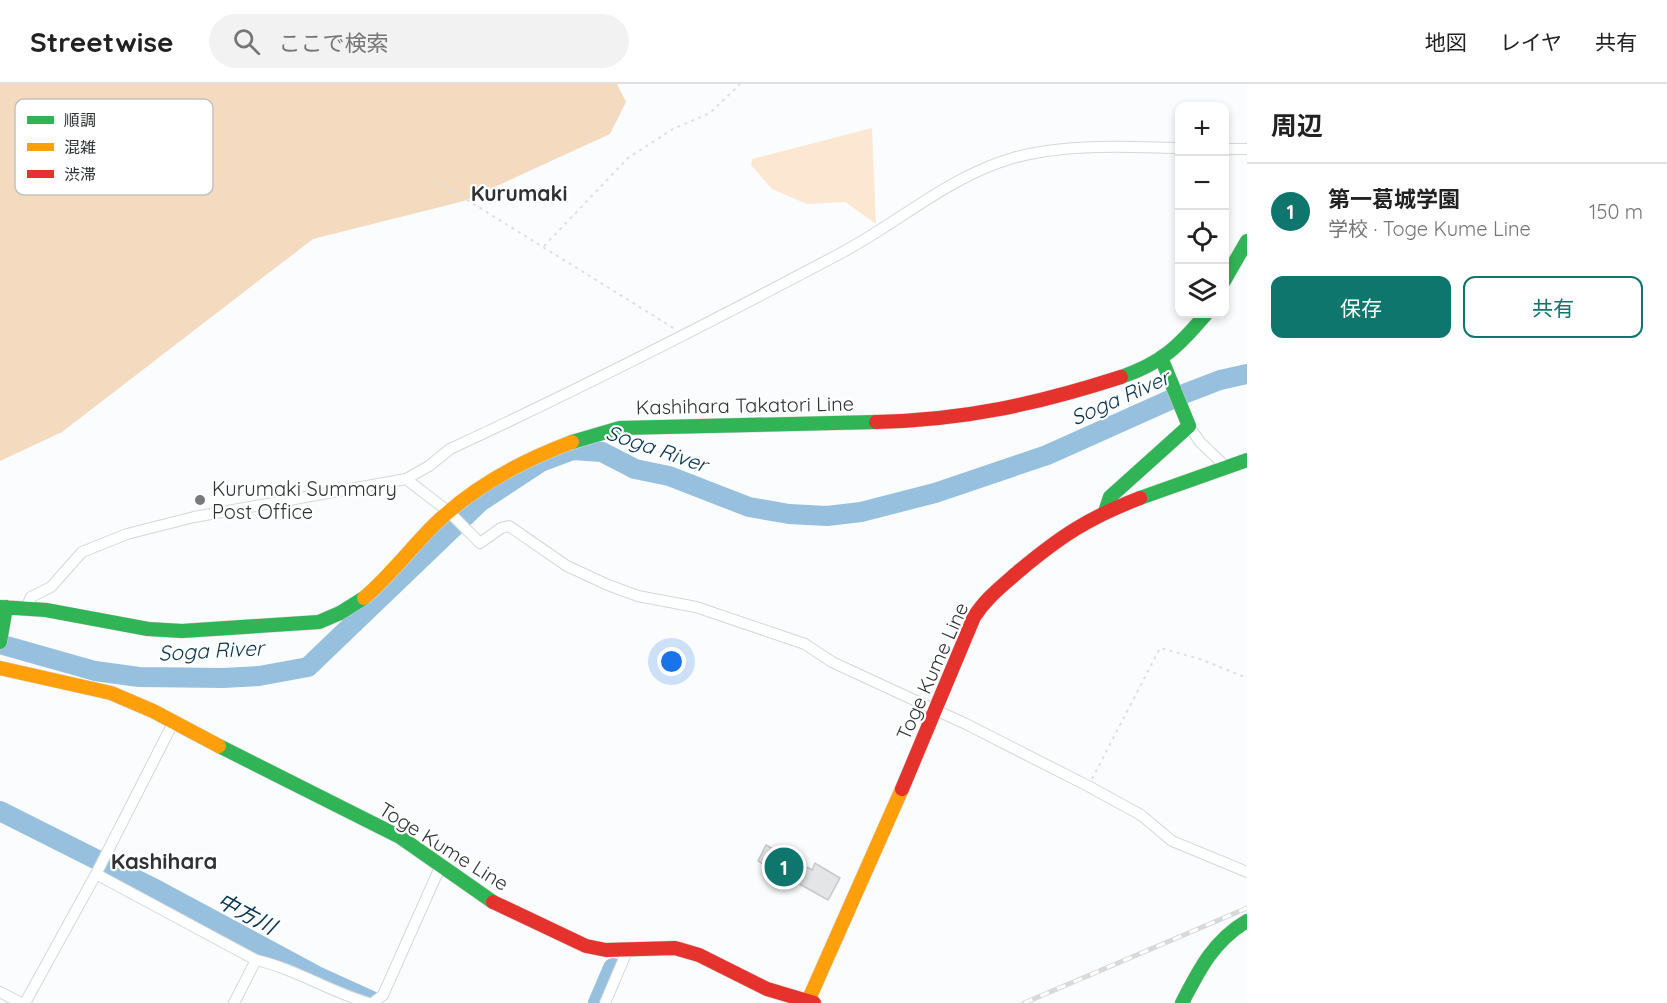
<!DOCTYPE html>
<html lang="ja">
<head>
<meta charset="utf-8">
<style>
	:root { --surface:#fff; --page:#f2f2f2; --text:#222; --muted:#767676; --line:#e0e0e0; --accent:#0f766e }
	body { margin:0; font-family:Quicksand,"Noto Sans JP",sans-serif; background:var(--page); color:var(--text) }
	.controls { position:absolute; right:18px; top:18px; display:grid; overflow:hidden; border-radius:12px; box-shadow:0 3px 9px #0003 }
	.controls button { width:54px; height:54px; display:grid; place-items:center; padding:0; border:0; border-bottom:2px solid var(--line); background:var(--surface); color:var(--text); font:30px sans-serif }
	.you { position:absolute; left:672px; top:578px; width:21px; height:21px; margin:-15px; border:4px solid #fff; border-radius:50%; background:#1a73e8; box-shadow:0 0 0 9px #1a73e833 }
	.badge { display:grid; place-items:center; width:39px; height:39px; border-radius:50%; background:var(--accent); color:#fff; font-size:20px; font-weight:700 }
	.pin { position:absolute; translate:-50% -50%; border:3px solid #fff; box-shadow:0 2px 6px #0006 }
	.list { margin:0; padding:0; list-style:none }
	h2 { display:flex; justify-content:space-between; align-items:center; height:78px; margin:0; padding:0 24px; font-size:26px }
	h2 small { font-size:20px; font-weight:400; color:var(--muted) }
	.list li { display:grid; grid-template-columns:39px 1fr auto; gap:18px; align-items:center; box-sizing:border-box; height:96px; padding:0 24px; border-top:2px solid var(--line) }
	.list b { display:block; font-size:22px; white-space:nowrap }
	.list p { margin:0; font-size:20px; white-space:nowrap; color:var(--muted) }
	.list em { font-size:20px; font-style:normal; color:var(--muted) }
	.actions { display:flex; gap:12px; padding:18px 24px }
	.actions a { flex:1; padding:14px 0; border:2px solid var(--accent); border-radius:12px; text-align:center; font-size:21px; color:var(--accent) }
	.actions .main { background:var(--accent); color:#fff }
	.icon { flex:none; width:33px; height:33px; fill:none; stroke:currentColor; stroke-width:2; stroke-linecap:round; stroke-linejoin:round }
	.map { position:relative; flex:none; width:1247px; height:919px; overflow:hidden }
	header { display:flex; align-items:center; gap:36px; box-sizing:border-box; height:84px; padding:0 30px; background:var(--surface); border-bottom:2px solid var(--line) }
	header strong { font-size:28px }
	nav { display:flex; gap:33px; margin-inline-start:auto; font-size:21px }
	.search { width:420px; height:54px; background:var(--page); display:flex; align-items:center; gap:15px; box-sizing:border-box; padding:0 21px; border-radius:33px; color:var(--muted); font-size:22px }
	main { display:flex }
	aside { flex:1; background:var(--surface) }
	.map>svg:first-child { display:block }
	.green { fill:#fce7d2 }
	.forest { fill:#f4dabf }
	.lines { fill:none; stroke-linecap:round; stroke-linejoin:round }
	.river { stroke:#97c0de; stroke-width:20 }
	.building { fill:#e3e5e6; stroke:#c6c9ca; stroke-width:1.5 }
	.street-casing { stroke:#d5d7d8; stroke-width:12 }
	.fast-casing { stroke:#d5d7d8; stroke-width:15 }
	.slow-casing { stroke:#d5d7d8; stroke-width:15 }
	.jam-casing { stroke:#d5d7d8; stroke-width:15 }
	.path { stroke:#dfdfdf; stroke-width:2; stroke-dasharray:3 4.5; stroke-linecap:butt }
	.street { stroke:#feffff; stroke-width:10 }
	.fast { stroke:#30b455; stroke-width:14 }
	.slow { stroke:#ff9f0a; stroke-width:14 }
	.jam { stroke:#e5322d; stroke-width:14 }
	.rail-casing { stroke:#d9d9d9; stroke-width:5 }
	.rail { stroke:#fff; stroke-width:3; stroke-dasharray:9; stroke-linecap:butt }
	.poi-dot { fill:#76797a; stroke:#fff; stroke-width:2 }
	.labels { text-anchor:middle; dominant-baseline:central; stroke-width:4.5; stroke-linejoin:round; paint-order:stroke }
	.street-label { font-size:20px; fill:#2f3234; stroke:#fff }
	.poi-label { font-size:20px; fill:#2f3234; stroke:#fff; text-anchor:start }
	.neighbourhood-label { font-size:21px; font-weight:bold; fill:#2f3234; stroke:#fff }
	.water-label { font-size:21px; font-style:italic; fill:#033451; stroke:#fff }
	.quarter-label { font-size:22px; font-weight:bold; fill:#2f3234; stroke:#fff }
	.key { fill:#fff; stroke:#c1c2c2; stroke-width:1.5 }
	.key-label { font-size:16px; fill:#2f3234 }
</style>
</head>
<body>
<header>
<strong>Streetwise</strong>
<div class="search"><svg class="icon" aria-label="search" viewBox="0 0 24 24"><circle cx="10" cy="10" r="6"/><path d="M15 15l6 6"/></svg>ここで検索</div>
<nav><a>地図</a><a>レイヤ</a><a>共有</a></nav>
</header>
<main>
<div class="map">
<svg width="1247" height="919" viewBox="0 0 1247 919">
	<rect width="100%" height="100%" fill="#fafcfd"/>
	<!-- green -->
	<path class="green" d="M872,44L876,140L845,118L807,120L772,105L751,81L752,75Z"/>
	<!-- forest -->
	<path class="forest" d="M0,0H617L626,18L610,50L464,117L313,155L62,348L0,377Z"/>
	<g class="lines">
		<!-- river -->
		<path class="river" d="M0,560L95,587L139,593L223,594L259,592L308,583L480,418L541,378L573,366L602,368L635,385L669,392L749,423L789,430L827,432L861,428L935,409L1047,371L1181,311L1220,296L1247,290
			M0,727L159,807L317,892L372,917
			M598,919L613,884"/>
	</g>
	<!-- building -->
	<path class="building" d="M766,761L812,786L815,779L840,794L828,816L758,777Z"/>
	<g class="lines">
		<defs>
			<path id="street" d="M1224,65H1247
				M1189,342L1200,358L1226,383
				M406,395L449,428L480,459L501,444L509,442L567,482L608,501L638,512L696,523L805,560L832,578L966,640L1088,702L1141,731L1172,757L1247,788
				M26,524L31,513L51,503L82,468L127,450L194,433L406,395L429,382L450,365C584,303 713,237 843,168C899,138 950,92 1013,74C1066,59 1125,63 1180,64
				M96,790L256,876C296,885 330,908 369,919
				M0,908L21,919
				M25,919L96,790L173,639
				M234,919L256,876
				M373,919L383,911L441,781
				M605,919L628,865"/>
			<path id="fast" d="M1224,197L1247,157
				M1121,293C1162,279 1179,262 1206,230
				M572,358L620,344L876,338
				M1140,414L1247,376
				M1105,428L1110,413L1189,342L1162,276
				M0,523L46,526L148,545L182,547L319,538L340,529L364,514
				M0,558L6,523
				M219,662L400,753L493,818
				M1182,919C1199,886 1214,856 1247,837"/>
			<path id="slow" d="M364,514C390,492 410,465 434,441C474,402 521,377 572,358
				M0,584L111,609L153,627L219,662
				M808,917L902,705"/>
			<path id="jam" d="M876,338C965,336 1037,320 1121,293
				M902,705L974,533C986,514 1002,502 1019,487C1061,452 1088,434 1140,414
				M493,818L586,862L606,866L675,864L699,871L767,905L814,919"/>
		</defs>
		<!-- street casing -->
		<use href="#street" class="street-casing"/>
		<!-- fast casing -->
		<use href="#fast" class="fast-casing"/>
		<!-- slow casing -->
		<use href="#slow" class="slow-casing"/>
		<!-- jam casing -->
		<use href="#jam" class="jam-casing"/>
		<!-- path -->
		<path class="path" d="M435,96L675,245
			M544,162L628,74L673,45L710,29L740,0
			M1092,695L1160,564L1200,575L1247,594"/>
		<!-- street -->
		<use href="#street" class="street"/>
		<!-- fast -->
		<use href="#fast" class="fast"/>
		<!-- slow -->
		<use href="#slow" class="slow"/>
		<!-- jam -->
		<use href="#jam" class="jam"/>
		<defs>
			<path id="rail" d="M1024,919L1247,824"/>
		</defs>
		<!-- rail casing -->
		<use href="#rail" class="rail-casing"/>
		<!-- rail -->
		<use href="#rail" class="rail"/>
	</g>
	<!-- markers -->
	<circle class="poi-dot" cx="200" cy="416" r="6"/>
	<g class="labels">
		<!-- street labels -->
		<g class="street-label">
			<text transform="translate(745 321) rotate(-1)">Kashihara Takatori Line</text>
			<text transform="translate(932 587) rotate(-66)">Toge Kume Line</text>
			<text transform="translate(444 762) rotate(32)">Toge Kume Line</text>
		</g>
		<!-- poi labels -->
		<g class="poi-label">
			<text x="212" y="404">Kurumaki Summary<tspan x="212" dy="23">Post Office</tspan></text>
		</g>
		<!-- neighbourhood labels -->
		<g class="neighbourhood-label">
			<text x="519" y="109">Kurumaki</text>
		</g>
		<!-- water labels -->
		<g class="water-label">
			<text transform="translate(1120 313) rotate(-24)">Soga River</text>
			<text transform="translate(657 364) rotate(19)">Soga River</text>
			<text transform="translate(211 566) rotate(-3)">Soga River</text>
			<text transform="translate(247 829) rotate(28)">中方川</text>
		</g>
		<!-- quarter labels -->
		<g class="quarter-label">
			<text x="164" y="777">Kashihara</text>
		</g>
	</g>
	<!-- legend -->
	<rect x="15" y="15" width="198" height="96" rx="9" class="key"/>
	<rect x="27" y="32" width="27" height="8" fill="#30b455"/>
	<rect x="27" y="59" width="27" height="8" fill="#ff9f0a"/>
	<rect x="27" y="86" width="27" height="8" fill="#e5322d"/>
	<g class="key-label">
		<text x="64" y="42">順調</text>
		<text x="64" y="69">混雑</text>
		<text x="64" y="96">渋滞</text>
	</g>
</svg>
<div class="controls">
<button>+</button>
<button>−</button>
<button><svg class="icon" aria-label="locate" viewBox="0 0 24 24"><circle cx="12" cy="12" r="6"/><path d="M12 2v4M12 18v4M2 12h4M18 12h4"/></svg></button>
<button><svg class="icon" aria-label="layers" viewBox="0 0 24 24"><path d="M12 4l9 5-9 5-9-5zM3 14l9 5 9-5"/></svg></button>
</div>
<div class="you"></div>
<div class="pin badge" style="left:784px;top:783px">1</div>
</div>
<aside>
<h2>周辺<small></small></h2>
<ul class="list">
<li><span class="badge">1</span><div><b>第一葛城学園</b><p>学校 · Toge Kume Line</p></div><em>150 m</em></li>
</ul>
<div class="actions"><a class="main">保存</a><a>共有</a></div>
</aside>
</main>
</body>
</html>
